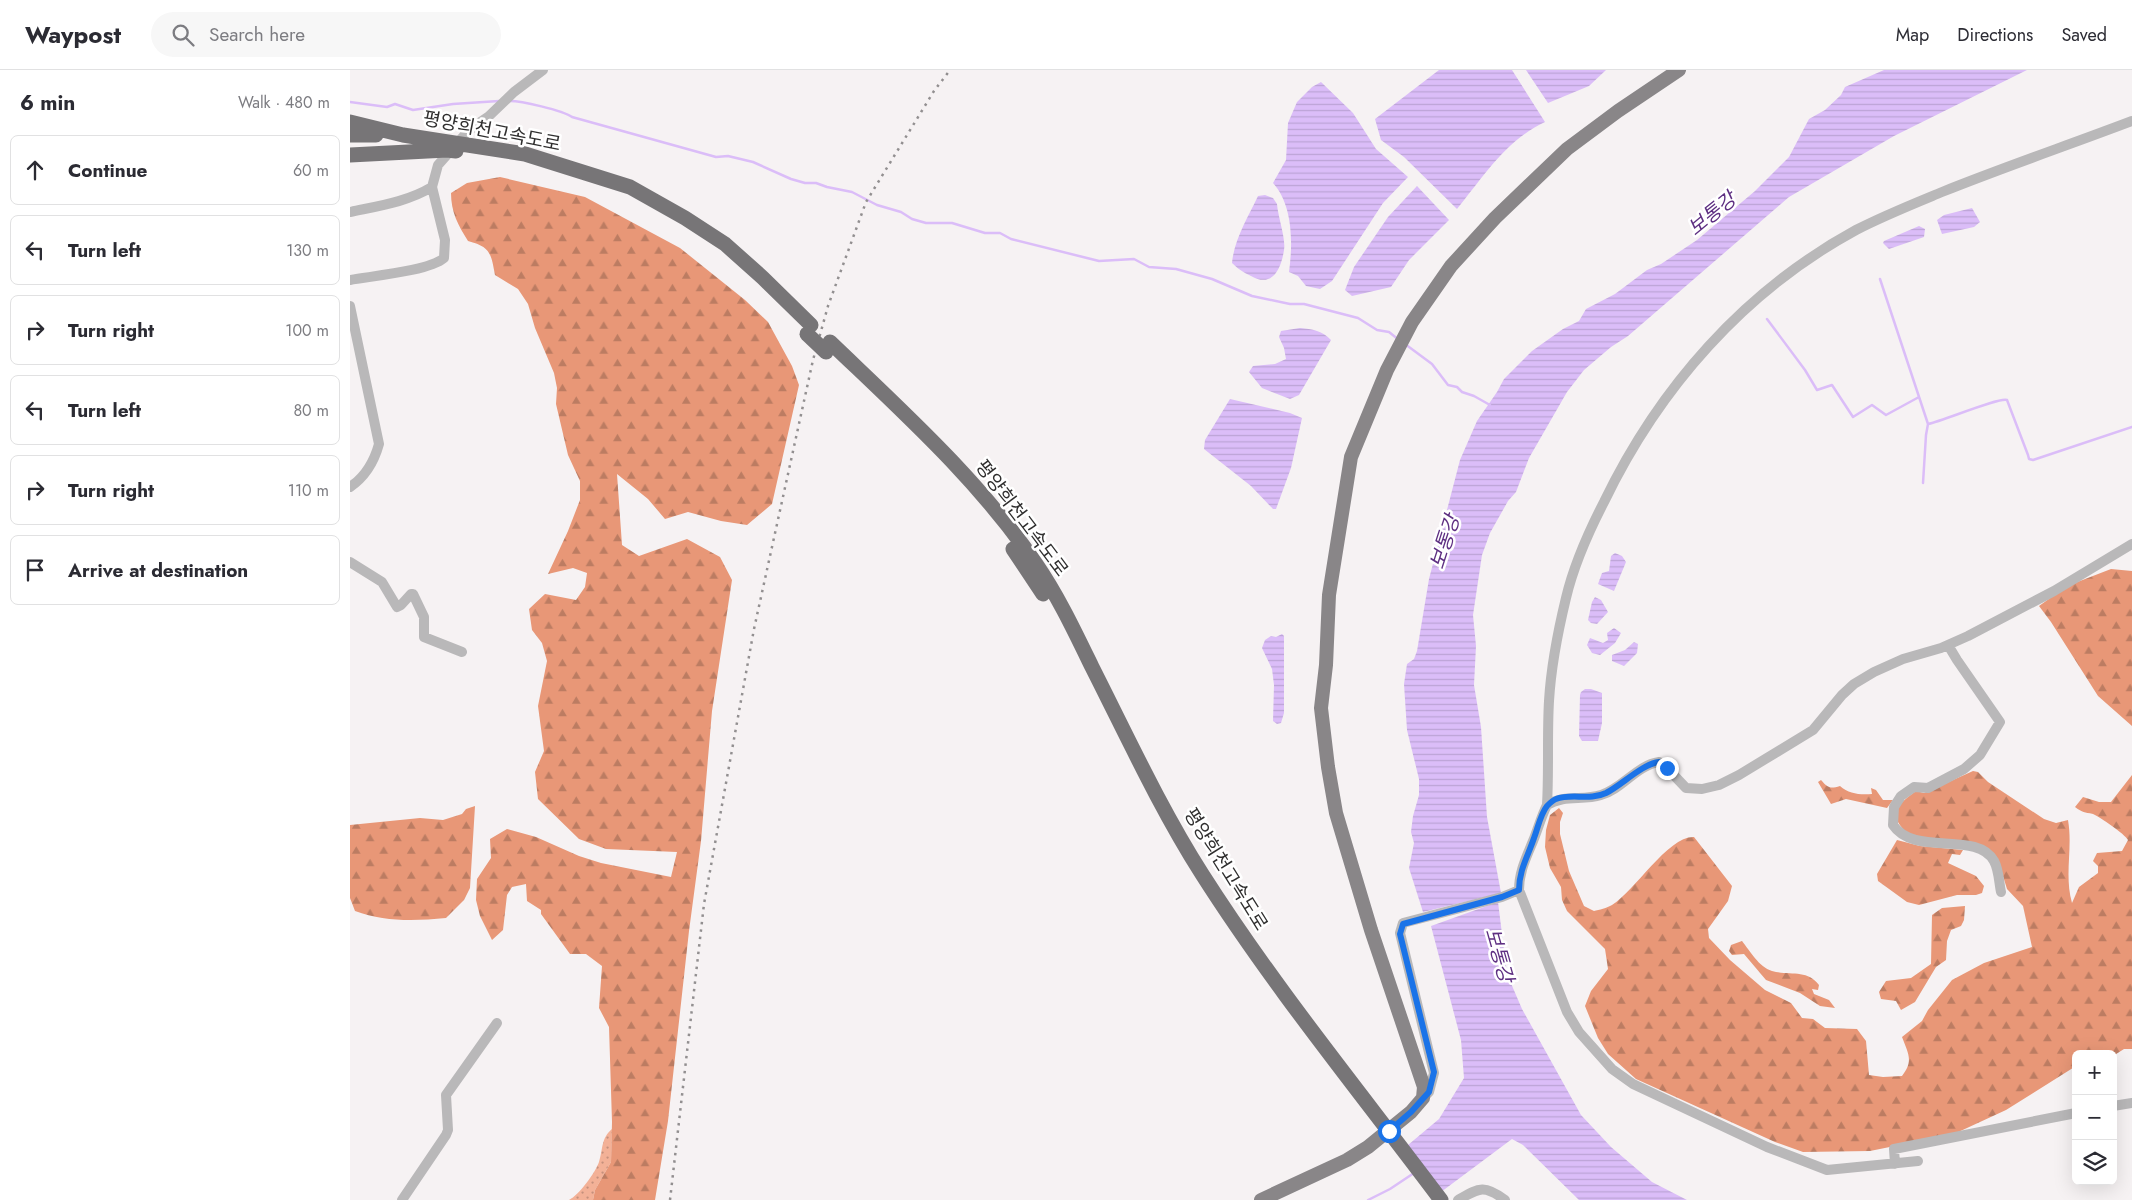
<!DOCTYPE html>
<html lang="en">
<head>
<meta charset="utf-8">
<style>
	:root { --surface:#fff; --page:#f7f7f7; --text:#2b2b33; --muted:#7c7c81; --line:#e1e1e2 }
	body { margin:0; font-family:Jost,"Noto Sans KR",sans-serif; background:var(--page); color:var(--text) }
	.controls { position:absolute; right:15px; bottom:15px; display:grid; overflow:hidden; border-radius:8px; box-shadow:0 5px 20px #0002 }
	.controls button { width:45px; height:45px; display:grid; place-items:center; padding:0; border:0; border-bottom:1px solid var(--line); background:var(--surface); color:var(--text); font:25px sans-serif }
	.stop { position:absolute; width:15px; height:15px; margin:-11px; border:4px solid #1a73e8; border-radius:50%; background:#fff }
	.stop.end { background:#1a73e8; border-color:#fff; box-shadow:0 1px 5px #0008 }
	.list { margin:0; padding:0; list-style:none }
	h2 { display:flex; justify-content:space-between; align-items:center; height:65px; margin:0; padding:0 20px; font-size:21px }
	h2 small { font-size:16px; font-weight:400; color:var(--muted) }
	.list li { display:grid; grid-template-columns:32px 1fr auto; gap:15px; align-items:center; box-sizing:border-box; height:70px; margin:0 10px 10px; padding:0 10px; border:1px solid var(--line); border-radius:8px }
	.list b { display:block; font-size:19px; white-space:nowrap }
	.list em { font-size:16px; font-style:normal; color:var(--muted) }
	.icon { flex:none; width:28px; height:28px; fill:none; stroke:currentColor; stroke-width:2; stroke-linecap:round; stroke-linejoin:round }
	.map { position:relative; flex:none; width:1782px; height:1130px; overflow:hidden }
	header { display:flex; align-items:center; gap:30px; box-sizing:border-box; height:70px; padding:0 25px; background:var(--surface); border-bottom:1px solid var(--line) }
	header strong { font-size:24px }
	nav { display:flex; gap:28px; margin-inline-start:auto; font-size:18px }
	.search { width:350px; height:45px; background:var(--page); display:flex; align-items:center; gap:12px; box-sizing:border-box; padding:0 18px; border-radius:28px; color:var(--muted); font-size:19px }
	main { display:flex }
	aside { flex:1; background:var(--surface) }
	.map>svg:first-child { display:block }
	.grass { fill:url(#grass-dots) }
	.forest { fill:url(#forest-firs) }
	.water { fill:url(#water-rules) }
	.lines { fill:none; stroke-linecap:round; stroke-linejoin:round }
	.stream { stroke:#dbbdf8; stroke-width:2.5 }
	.minor { stroke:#b9b8b9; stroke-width:10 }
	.major { stroke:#898688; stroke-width:14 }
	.highway { stroke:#777577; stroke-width:15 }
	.rail { stroke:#928f90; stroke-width:2.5; stroke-dasharray:2.5 5; stroke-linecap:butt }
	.highway-bridge { stroke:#777577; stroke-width:15 }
	.route { stroke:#1a73e8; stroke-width:6 }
	.labels { text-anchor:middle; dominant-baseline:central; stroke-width:5; stroke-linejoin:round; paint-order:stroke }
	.street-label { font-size:19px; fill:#302f2f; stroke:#fff }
	.water-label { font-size:20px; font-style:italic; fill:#5e2f82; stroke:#fff }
</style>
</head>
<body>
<header>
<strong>Waypost</strong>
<div class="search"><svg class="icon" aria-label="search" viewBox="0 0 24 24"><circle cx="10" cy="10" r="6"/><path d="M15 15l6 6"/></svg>Search here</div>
<nav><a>Map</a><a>Directions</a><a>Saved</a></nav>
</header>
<main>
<aside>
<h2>6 min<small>Walk · 480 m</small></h2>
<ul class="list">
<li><svg class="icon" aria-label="ahead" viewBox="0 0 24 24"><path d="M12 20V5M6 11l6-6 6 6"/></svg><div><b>Continue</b></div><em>60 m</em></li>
<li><svg class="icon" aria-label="left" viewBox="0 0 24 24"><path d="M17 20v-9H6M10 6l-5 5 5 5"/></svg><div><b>Turn left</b></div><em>130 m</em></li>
<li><svg class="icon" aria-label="right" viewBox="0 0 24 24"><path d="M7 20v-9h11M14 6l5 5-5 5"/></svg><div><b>Turn right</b></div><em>100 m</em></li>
<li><svg class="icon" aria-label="left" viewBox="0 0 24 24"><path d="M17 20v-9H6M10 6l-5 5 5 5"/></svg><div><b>Turn left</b></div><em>80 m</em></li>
<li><svg class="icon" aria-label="right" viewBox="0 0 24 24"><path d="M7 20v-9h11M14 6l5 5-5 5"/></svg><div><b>Turn right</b></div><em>110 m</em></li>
<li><svg class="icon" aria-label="arrive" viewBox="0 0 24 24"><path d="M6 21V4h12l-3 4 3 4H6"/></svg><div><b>Arrive at destination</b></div></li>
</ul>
</aside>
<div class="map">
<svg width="1782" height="1130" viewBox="0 0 1782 1130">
	<defs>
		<pattern id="grass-dots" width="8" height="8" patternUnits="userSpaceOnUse" patternTransform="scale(1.25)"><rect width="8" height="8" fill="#f3b197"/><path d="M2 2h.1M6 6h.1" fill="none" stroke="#c5907c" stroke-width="1.8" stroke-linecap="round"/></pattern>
		<pattern id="forest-firs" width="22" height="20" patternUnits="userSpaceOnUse" patternTransform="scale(1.25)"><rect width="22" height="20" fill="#e89777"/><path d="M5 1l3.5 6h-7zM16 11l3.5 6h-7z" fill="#bc7c62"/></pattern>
		<pattern id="water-rules" width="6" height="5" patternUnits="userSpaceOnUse" patternTransform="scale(1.25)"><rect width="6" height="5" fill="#dbbdf8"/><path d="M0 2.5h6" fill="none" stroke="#bca3d5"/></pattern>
	</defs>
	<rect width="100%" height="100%" fill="#f6f2f3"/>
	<!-- grass -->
	<path class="grass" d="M262,1059L261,1092L245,1120L243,1130H219C229,1125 245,1103 249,1092C253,1079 251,1068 262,1059Z"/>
	<!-- forest -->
	<path class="forest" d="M150,107L235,127L330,178L395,230L418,252L442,296L449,315L422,434L397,455L371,451L338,442L315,449L298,429L267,404L272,475L289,486L337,469L370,487L382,510L362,641L351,771L339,861L318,1051L305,1130H243L245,1120L261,1092L262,1052L259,957L249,938L252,896L236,884H220L191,844V840L177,831L176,814L162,817L157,825L153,860L142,870L130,846L126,830L127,809L141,788L140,769L157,759L186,767L229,786L251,793L321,807L327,782L256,779L229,769L188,729L185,702L194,681L188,636L197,591L192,573L182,560L179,539L195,524L226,530L235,517L237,503L223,498L198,504L218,461L230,430V411L218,385L206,334L207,318L204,303L185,258L178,234L168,219L145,205C141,184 141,177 118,171C108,155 101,142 101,123L117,113Z
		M1761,499L1782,501V656L1748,626L1701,552L1689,536L1717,516Z
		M1623,701L1628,702L1638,712L1694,749L1706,753L1718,750C1723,778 1714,805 1722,833L1729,817L1748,803V796L1743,791L1747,783L1772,781L1778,770C1775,764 1750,747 1743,744C1734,742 1733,743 1725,737L1733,727L1749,732H1761L1782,705V979H1774L1763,986V984H1726V996L1656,1040L1604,1064L1520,1081L1453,1082L1425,1072L1286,1009L1258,984L1248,968L1235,936L1241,921L1258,899L1255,879L1217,841L1212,830L1211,817L1200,798L1195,777L1196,760L1200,745L1209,738L1213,743L1210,752V764L1219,801L1234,836L1244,841C1249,840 1257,838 1262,835C1285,821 1318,766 1344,767L1382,816L1378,831L1358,859L1359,868L1380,890L1415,920L1441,933L1452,948L1463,949L1475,958L1507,959L1516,971L1519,1005L1533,1007L1552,1006C1564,991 1558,983 1552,967L1572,951L1578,940L1602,910L1634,893L1682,877L1673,836L1657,819L1648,790L1645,785L1559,765C1537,745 1545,736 1566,721L1574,723Z
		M1471,710C1478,718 1480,719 1490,716C1499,724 1510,725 1522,724L1521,718L1526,720L1533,730H1543L1537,738L1496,729L1481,734L1468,712Z
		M125,736L120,818L114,830L96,848C65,851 34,852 5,841L0,828V755L70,748L93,750L112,744L116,739Z
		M1547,770L1570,776L1613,780L1610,785L1602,784L1598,793L1626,806L1634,816L1632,823L1626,825H1607L1569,835L1557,832L1528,811L1527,804Z
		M1615,836L1614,850L1611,856L1601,860L1597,871L1596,890L1586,897L1565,932L1551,940L1546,931L1531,929L1529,922L1536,911L1561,908L1581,894L1582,845L1592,838Z
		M1392,871C1400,881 1409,897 1422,901C1440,906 1457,899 1469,915L1468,920L1462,919L1464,924L1479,930L1485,938L1470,936L1450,923L1416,910L1394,884L1382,885L1379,881L1381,875Z"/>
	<!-- water -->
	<path class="water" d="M1089,0H1162L1195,52C1156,70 1133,107 1107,139L1054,87L1031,70L1025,49Z
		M1176,0H1256L1239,16L1198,33Z
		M1534,0H1677L1544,66L1439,127L1278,266L1261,277L1234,300L1217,322L1179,388L1166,422L1158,431L1140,463L1132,485L1123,545L1126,576L1124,615L1131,657L1137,747L1151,823L1073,842L1059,798L1064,773L1061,762L1063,746L1069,725V709L1057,660L1054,614L1057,594L1064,589L1067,581L1079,509L1110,390L1127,351L1147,322L1154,309L1182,281L1213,259L1229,251L1236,239L1265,224L1297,200L1311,194L1347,170L1405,121L1439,87L1459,49L1475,40L1491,25L1495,17Z
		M971,12L1003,43L1026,79L1058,107L1033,133L982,211L970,219L956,216L948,206L939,202C943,173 943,135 923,113L936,90L938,53L947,32L962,17Z
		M1067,116L1099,150L1059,190L1041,217L1002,226L995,220L1004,197L1038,147Z
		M915,125L923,128L927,134C928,147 936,169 934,180C931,200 922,218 901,206C893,202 888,199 882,193C884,170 898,147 908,126Z
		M1622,138L1630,152L1624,157L1592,164L1587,150L1594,145Z
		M1569,156L1575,159L1574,167L1539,179L1533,173L1534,171Z
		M950,258C962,259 973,261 981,270L949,325L940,329L912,318L899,302L903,296L925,294L936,289L934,278L929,267L931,261Z
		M880,329L940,343L952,348L941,398L926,439H923L901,416L854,379L855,370Z
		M1265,483L1272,486L1276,492L1264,521L1248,514L1252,503L1259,501L1261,486Z
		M1245,527L1251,530L1258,542L1247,554L1241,553L1238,550L1242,532Z
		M1264,558L1271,563L1265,573L1250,585L1242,583L1237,575L1240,568L1253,573L1258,570L1257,563Z
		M932,564L934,566V643L931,653L927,654L923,651L924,615L922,599L912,578L915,570L921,566L926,567Z
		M1284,572L1288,574L1287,583L1274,596L1262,591V585L1275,580Z
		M1235,619H1241L1252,623V653L1248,671H1232L1229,666L1230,625L1231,622Z
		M1148,832L1157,904L1172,939L1231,1045L1261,1077L1302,1112L1337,1130H1229L1173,1075L1162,1069L1091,1122L1058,1075L1089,1049L1114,1008L1111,970L1081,856Z"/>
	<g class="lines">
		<!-- stream -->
		<path class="stream" d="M160,31C171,31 212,40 222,47L366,87L378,86L403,92L441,109L455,113H466L477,117L502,122L527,135L551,142L562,149L576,153H602L635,163H650L661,169L749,191L784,189L799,197L826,199L862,209L902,226L940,234H954L1008,248L1027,260L1039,262L1049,270
			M0,32L37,37L45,34L63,40L103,34L149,31
			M1530,209L1578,354C1593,351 1649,327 1657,330L1678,385L1679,389L1683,390L1782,357
			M1417,249L1455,300L1467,320L1482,315L1503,347L1522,335L1536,345L1569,327
			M1055,274L1082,294L1098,315L1107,317L1112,322L1124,326L1140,335
			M1573,413L1576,365L1578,354
			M1018,1130L1040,1119L1064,1103"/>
		<!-- minor -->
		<path class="minor" d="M0,142C28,136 57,132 82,117L88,95L119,60L138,47L164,22L193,0
			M0,210C22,206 79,201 94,188L95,170L82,117
			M0,236L29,374C24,392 15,407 0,417
			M0,492L32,512L47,537L51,535L61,524H63L74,547V567L112,582
			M1598,575L1607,590L1650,652L1630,685L1614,699L1578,718L1564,717L1551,726L1544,737L1543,755C1564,787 1627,760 1644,791C1649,800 1649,813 1651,822
			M1197,735C1215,724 1232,731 1251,725C1272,719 1287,695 1309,692L1317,698L1336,718L1352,719L1369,715L1389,705L1463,660L1492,625L1504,614L1524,602L1553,589L1591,578L1618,566L1704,521L1782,474
			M1169,820C1169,802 1176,788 1183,771C1188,759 1191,747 1197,735C1199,700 1197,665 1199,631C1201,597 1208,561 1216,528C1224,494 1238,463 1254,432C1309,318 1394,221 1506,160C1533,146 1563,134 1592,122C1654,97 1719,75 1782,51
			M1075,1026L1079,1022L1084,1003L1050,863L1053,853L1152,827L1169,820L1217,942L1229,962L1262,999L1283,1014L1417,1077L1477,1100L1568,1091
			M1763,1036L1782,1033
			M1545,1094L1544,1079L1726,1043
			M52,1130L96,1065L98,1060L96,1025L147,953
			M1108,1130C1129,1118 1134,1114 1155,1130"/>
		<!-- major -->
		<path class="major" d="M911,1130L997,1090L1018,1077L1061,1042L1073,1028L1074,1017L1021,860L986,743L978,697L971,638L976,595L979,525L1001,387L1037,300L1062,252L1101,196L1145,148L1217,79L1268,41L1329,0"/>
		<!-- highway -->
		<path class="highway" d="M0,52L53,65L175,84L280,117L335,148L375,174L413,208L461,255
			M0,65H26
			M0,85L97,80L106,81
			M480,272C553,342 629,410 686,494C708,526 725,562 742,597C777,666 810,738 852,804C924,917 1010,1022 1091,1130
			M663,479L693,524"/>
		<!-- rail -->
		<path class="rail" d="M320,1130L354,834L404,559L463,290L478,236L516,132L584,21L600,0"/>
		<!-- highway-bridge -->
		<path class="highway-bridge" d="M457,264L476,282"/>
	</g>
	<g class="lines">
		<!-- route -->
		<path class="route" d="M1039,1061L1061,1042L1079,1022L1084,1002L1050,864L1053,854L1152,827L1169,820C1169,800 1178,786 1184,768C1188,758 1190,745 1197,736C1199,734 1203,730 1206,729C1222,723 1239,731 1256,723C1272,715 1292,694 1309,692L1317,698"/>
	</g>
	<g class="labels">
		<!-- street labels -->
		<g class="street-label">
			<text transform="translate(142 61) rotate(11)">평양희천고속도로</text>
			<text transform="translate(672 448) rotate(53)">평양희천고속도로</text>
			<text transform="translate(876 799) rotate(58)">평양희천고속도로</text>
		</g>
		<!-- water labels -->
		<g class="water-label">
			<text transform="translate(1362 144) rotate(-39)">보통강</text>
			<text transform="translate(1095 472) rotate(-72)">보통강</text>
			<text transform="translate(1149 885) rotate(74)">보통강</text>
		</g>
	</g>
</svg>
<div class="controls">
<button>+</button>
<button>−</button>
<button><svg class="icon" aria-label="layers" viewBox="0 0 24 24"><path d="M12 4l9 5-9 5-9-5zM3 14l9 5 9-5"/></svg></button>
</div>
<div class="stop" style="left:1039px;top:1061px"></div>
<div class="stop end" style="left:1317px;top:698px"></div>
</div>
</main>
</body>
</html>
